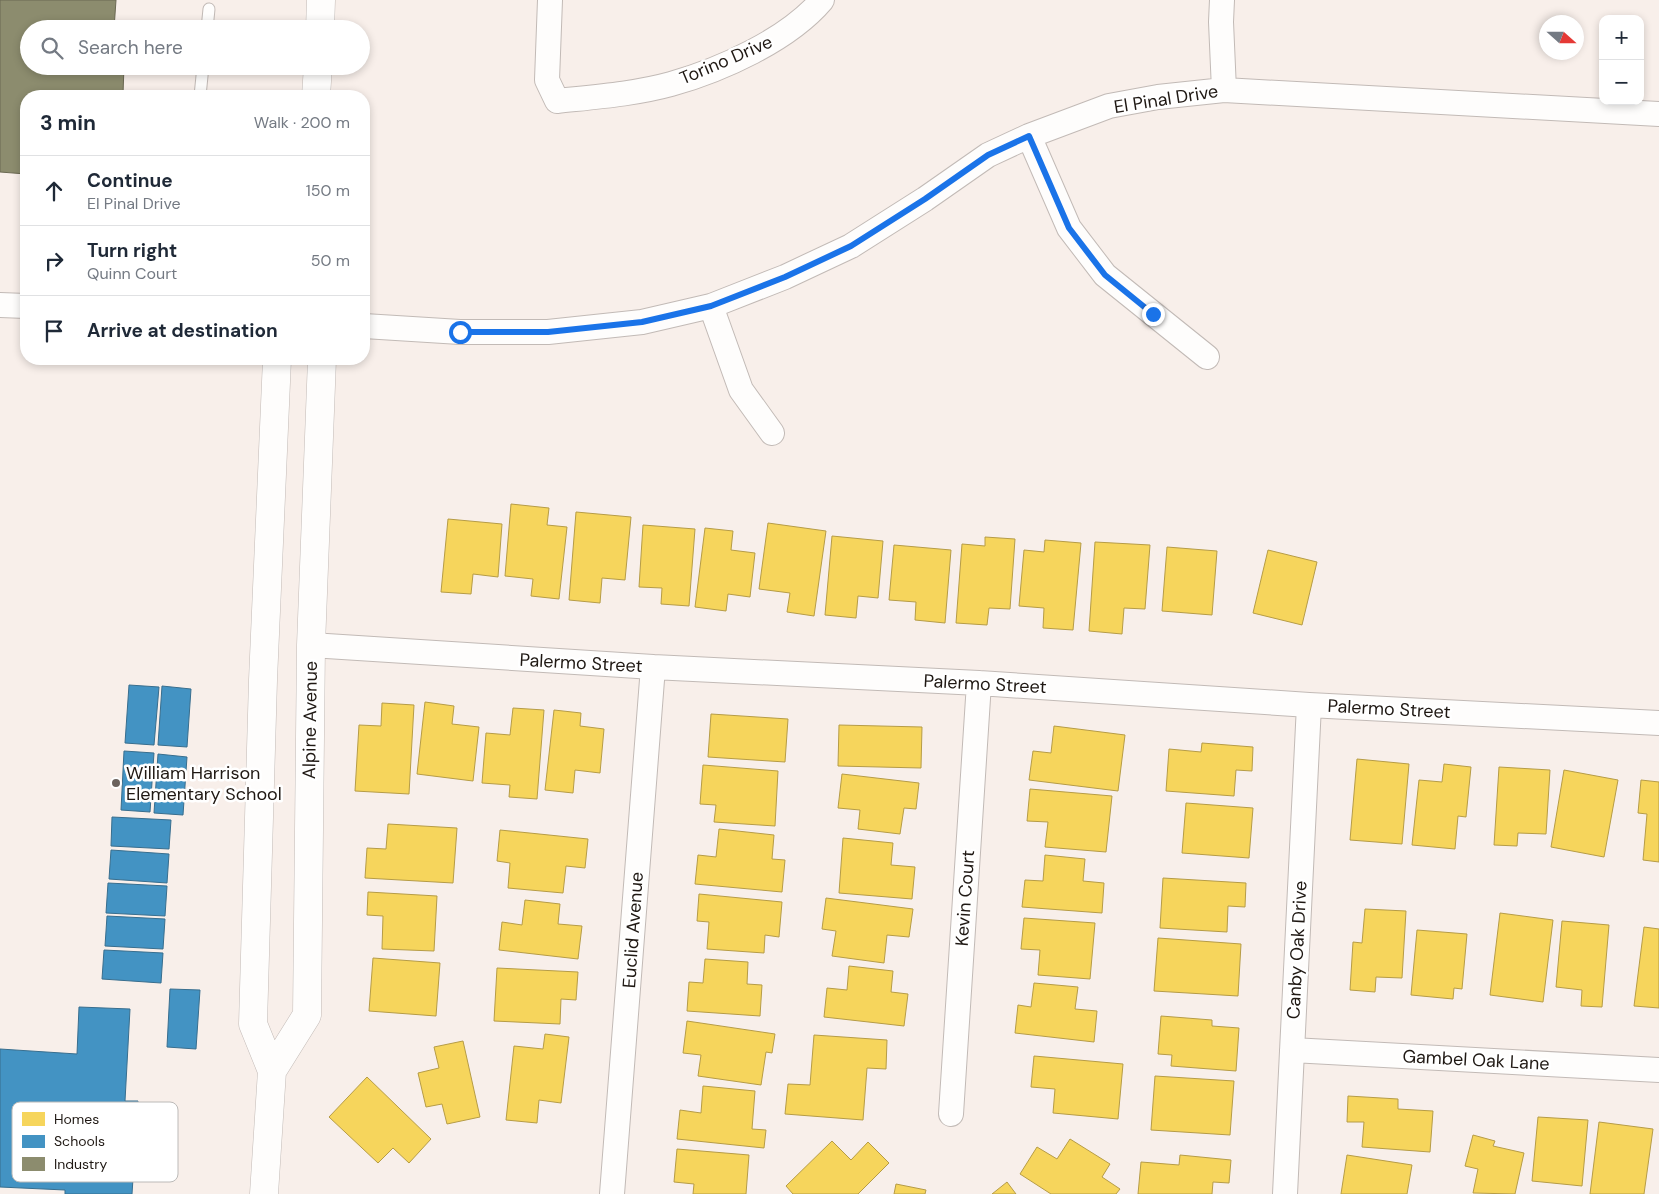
<!DOCTYPE html>
<html lang="en">
<head>
<meta charset="utf-8">
<style>
	:root { --surface:#fff; --page:#f6f6f7; --text:#1f2937; --muted:#747a83; --line:#e0e1e3 }
	body { margin:0; font-family:"DM Sans",sans-serif; background:var(--page); color:var(--text) }
	.controls { position:absolute; right:15px; top:15px; display:grid; overflow:hidden; border-radius:10px; box-shadow:0 2px 8px #0003 }
	.controls button { width:45px; height:45px; display:grid; place-items:center; padding:0; border:0; border-bottom:1px solid var(--line); background:var(--surface); color:var(--text); font:25px sans-serif }
	.compass { position:absolute; left:1539px; top:15px; width:45px; height:45px; border-radius:50%; background:var(--surface); box-shadow:0 2px 8px #0003; rotate:111deg }
	.stop { position:absolute; width:15px; height:15px; margin:-11px; border:4px solid #1a73e8; border-radius:50%; background:#fff }
	.stop.end { background:#1a73e8; border-color:#fff; box-shadow:0 1px 5px #0008 }
	.list { margin:0; padding:0; list-style:none }
	h2 { display:flex; justify-content:space-between; align-items:center; height:65px; margin:0; padding:0 20px; font-size:21px }
	h2 small { font-size:16px; font-weight:400; color:var(--muted) }
	.list li { display:grid; grid-template-columns:32px 1fr auto; gap:15px; align-items:center; box-sizing:border-box; height:70px; padding:0 20px; border-top:1px solid var(--line) }
	.list b { display:block; font-size:19px; white-space:nowrap }
	.list p { margin:0; font-size:16px; white-space:nowrap; color:var(--muted) }
	.list em { font-size:16px; font-style:normal; color:var(--muted) }
	.icon { flex:none; width:28px; height:28px; fill:none; stroke:currentColor; stroke-width:2; stroke-linecap:round; stroke-linejoin:round }
	.map { position:relative; flex:none; width:1659px; height:1194px; overflow:hidden }
	.search { position:absolute; background:var(--surface); box-shadow:0 2px 8px #0003; left:20px; top:20px; width:350px; height:55px; display:flex; align-items:center; gap:12px; box-sizing:border-box; padding:0 18px; border-radius:28px; color:var(--muted); font-size:19px }
	.panel { position:absolute; background:var(--surface); box-shadow:0 2px 8px #0003; left:20px; top:90px; width:350px; height:275px; border-radius:20px }
	.map>svg:first-child { display:block }
	.homes { fill:#f6d55c; stroke:#b69c46 }
	.schools { fill:#4393c3; stroke:#386e8e }
	.industry { fill:#8c8c6e; stroke:#6b6953 }
	.lines { fill:none; stroke-linecap:round; stroke-linejoin:round }
	.service-casing { stroke:#c2bab6; stroke-width:13 }
	.minor-casing { stroke:#c2bab6; stroke-width:26 }
	.tertiary-casing { stroke:#c2bab6; stroke-width:29 }
	.service { stroke:#fefdfc; stroke-width:11 }
	.minor { stroke:#fefdfc; stroke-width:24 }
	.tertiary { stroke:#fefdfc; stroke-width:28 }
	.route { stroke:#1a73e8; stroke-width:6 }
	.poi-dot { fill:#6b635e; stroke:#fff; stroke-width:2 }
	.labels { text-anchor:middle; dominant-baseline:central; stroke-width:5; stroke-linejoin:round; paint-order:stroke }
	.street-label { font-size:18px; fill:#1f1813; stroke:#fff }
	.poi-label { font-size:18px; fill:#1f1813; stroke:#fff; text-anchor:start }
	.key { fill:#fff; stroke:#bcbab8; stroke-width:1 }
	.key-label { font-size:14px; fill:#1f1813 }
</style>
</head>
<body>
<div class="map">
<svg width="1659" height="1194" viewBox="0 0 1659 1194">
	<rect width="100%" height="100%" fill="#f8efea"/>
	<!-- homes -->
	<path class="homes" d="M511,504L549,508L547,525L567,527L559,599L531,596L533,579L505,576Z
		M576,512L631,517L625,580L602,578L600,603L569,600Z
		M448,519L502,524L498,577L473,574L471,594L441,592Z
		M768,523L826,531L814,616L787,612L790,593L759,589Z
		M643,525L695,529L689,606L661,604L662,588L639,587Z
		M705,528L733,531L731,550L755,553L750,597L728,594L726,611L695,607Z
		M832,536L883,541L878,598L858,596L856,618L825,615Z
		M985,537L1015,539L1010,609L989,608L987,625L956,623L962,544L985,546Z
		M1045,540L1081,543L1073,630L1043,628L1044,608L1019,606L1024,550L1044,552Z
		M1095,542L1150,545L1145,609L1124,608L1122,634L1089,631Z
		M894,545L951,550L945,623L915,620L916,602L889,600Z
		M1167,547L1217,551L1212,615L1162,611Z
		M1268,550L1317,562L1302,625L1253,613Z
		M425,702L454,706L452,724L479,727L473,781L417,774Z
		M382,703L414,705L409,794L355,791L359,725L381,726Z
		M513,708L544,710L537,799L509,797L510,785L482,783L486,733L510,735Z
		M554,710L581,713L580,726L604,729L600,773L575,770L573,793L545,790Z
		M711,714L788,719L785,762L708,757Z
		M839,725L922,727L921,768L838,766Z
		M1054,726L1125,735L1118,791L1029,780L1033,751L1051,753Z
		M1202,743L1253,747L1252,771L1236,770L1234,796L1166,791L1169,749L1201,752Z
		M1357,759L1409,764L1402,844L1350,840Z
		M1444,764L1471,767L1466,817L1458,816L1455,849L1412,845L1419,780L1442,782Z
		M703,765L778,771L775,826L714,822L716,805L700,804Z
		M1499,767L1550,770L1546,834L1518,833L1517,846L1494,845Z
		M1564,770L1618,780L1604,857L1551,847Z
		M842,774L919,783L916,809L904,808L900,834L858,829L860,810L838,808Z
		M1641,780L1659,782V862L1643,860L1647,814L1638,813Z
		M1030,789L1112,796L1106,852L1045,847L1048,822L1027,821Z
		M1186,803L1253,808L1249,858L1182,853Z
		M388,824L457,828L453,883L365,878L367,848L386,849Z
		M719,829L774,835L772,859L785,860L782,892L695,884L698,855L716,857Z
		M500,830L588,839L585,868L566,866L563,893L508,888L510,863L497,861Z
		M843,838L893,843L891,865L915,867L912,899L839,893Z
		M1045,855L1085,859L1083,881L1104,883L1102,913L1022,907L1025,880L1043,881Z
		M1163,878L1246,883L1245,907L1228,906L1227,932L1160,928Z
		M368,892L437,896L434,951L382,949L383,916L367,915Z
		M699,894L782,902L779,937L765,935L764,953L707,949L709,922L697,921Z
		M826,898L913,909L909,937L887,935L884,963L832,956L836,931L822,929Z
		M525,900L560,904L558,924L582,926L578,959L499,950L502,922L522,925Z
		M1365,909L1406,911L1402,978L1376,977L1375,992L1350,990L1353,942L1362,943Z
		M1500,913L1553,920L1543,1002L1490,995Z
		M1024,918L1095,923L1090,979L1038,975L1040,950L1021,949Z
		M1562,921L1609,925L1602,1007L1581,1006L1582,990L1556,987Z
		M1644,927L1659,929V1008L1634,1006Z
		M1417,930L1467,934L1462,989L1454,988L1453,999L1411,995Z
		M1158,938L1241,944L1238,996L1154,991Z
		M373,958L440,963L436,1016L369,1011Z
		M705,959L748,962L747,984L762,985L760,1016L687,1011L689,982L703,983Z
		M849,966L893,971L891,992L908,994L904,1026L824,1017L827,988L847,990Z
		M497,968L578,972L576,1000L561,999L560,1024L494,1021Z
		M1034,983L1078,987L1075,1009L1097,1011L1094,1042L1015,1033L1018,1005L1031,1007Z
		M1161,1016L1212,1020V1026L1239,1028L1236,1071L1171,1066L1172,1055L1158,1054Z
		M687,1021L775,1034L772,1053L766,1052L761,1085L698,1076L701,1055L683,1053Z
		M545,1034L569,1037L561,1103L539,1100L537,1123L506,1120L514,1046L543,1049Z
		M814,1035L887,1040L886,1069L867,1068L863,1120L785,1114L788,1084L810,1085Z
		M463,1041L480,1117L447,1124L442,1104L426,1107L418,1073L439,1068L434,1047Z
		M1034,1056L1123,1064L1118,1119L1053,1113L1055,1089L1031,1087Z
		M1155,1076L1234,1081L1230,1135L1151,1130Z
		M367,1077L431,1139L409,1163L393,1148L378,1163L329,1117Z
		M703,1086L755,1091L752,1129L766,1130L764,1148L677,1139L680,1110L701,1113Z
		M1348,1096L1398,1099V1109L1433,1111L1430,1152L1362,1147L1364,1122H1347Z
		M1538,1117L1588,1120L1582,1186L1532,1181Z
		M1599,1122L1653,1129L1644,1194H1590Z
		M1473,1135L1495,1141L1493,1146L1524,1153L1515,1194L1473,1193L1478,1169L1465,1166Z
		M1070,1139L1110,1164L1102,1177L1120,1189L1116,1194H1051L1020,1174L1037,1147L1057,1159Z
		M832,1141L851,1160L868,1142L889,1163L858,1194H793L786,1186Z
		M677,1149L749,1155L746,1194H693L694,1184L674,1182Z
		M1180,1155L1231,1160L1229,1183L1213,1182L1212,1194H1138L1141,1162L1179,1165Z
		M1347,1155L1412,1165L1407,1194H1341Z
		M1007,1182L1016,1194H992Z
		M896,1184L926,1190L925,1194H894Z"/>
	<!-- schools -->
	<path class="schools" d="M129,685L159,687L154,745L125,743Z
		M162,686L191,689L187,747L158,745Z
		M124,751L154,753L150,812L121,810Z
		M158,754L187,757L183,815L154,813Z
		M112,817L171,820L169,849L111,846Z
		M111,850L169,854L167,883L109,879Z
		M108,883L167,886L165,916L106,913Z
		M107,916L165,919L163,949L105,946Z
		M104,950L163,953L161,983L102,979Z
		M170,989L200,990L196,1049L167,1047Z
		M79,1007L130,1009L125,1101H138L132,1194H65V1190L0,1187V1049L77,1054Z"/>
	<!-- industry -->
	<path class="industry" d="M0,0H116L114,29H29V66H124L123,94L112,92L111,96H26V174L0,172Z"/>
	<g class="lines">
		<defs>
			<path id="service" d="M207,29L209,9
				M200,96L203,66"/>
			<path id="minor" d="M550,0L547,80L557,101C594,97 635,94 671,84C721,70 788,40 822,0
				M1222,0L1221,22L1224,90
				M1029,136L1069,228L1105,275L1207,357
				M0,305L26,306
				M711,306L741,390L772,433
				M364,326L460,332H548L642,322L711,306L785,277L851,246L925,199L988,155L1029,136L1109,106L1158,97L1224,90L1659,114
				M311,645L653,667L979,683L1309,705L1659,723
				M1292,1050L1659,1070
				M951,1114L979,683
				M612,1194L653,667
				M1285,1194L1309,705"/>
			<path id="tertiary" d="M320,29L321,0
				M316,96L318,66
				M272,1071L307,1015L311,645L322,359
				M264,1194L272,1071L253,1024L263,680L277,359"/>
		</defs>
		<!-- service casing -->
		<use href="#service" class="service-casing"/>
		<!-- minor casing -->
		<use href="#minor" class="minor-casing"/>
		<!-- tertiary casing -->
		<use href="#tertiary" class="tertiary-casing"/>
		<!-- service -->
		<use href="#service" class="service"/>
		<!-- minor -->
		<use href="#minor" class="minor"/>
		<!-- tertiary -->
		<use href="#tertiary" class="tertiary"/>
	</g>
	<g class="lines">
		<!-- route -->
		<path class="route" d="M460,332H548L642,322L711,306L785,277L851,246L925,199L988,155L1029,136L1069,228L1105,275L1153,314"/>
	</g>
	<!-- markers -->
	<circle class="poi-dot" cx="116" cy="783" r="5"/>
	<g class="labels">
		<!-- street labels -->
		<g class="street-label">
			<text transform="translate(726 60) rotate(-23)">Torino Drive</text>
			<text transform="translate(1166 99) rotate(-9)">El Pinal Drive</text>
			<text transform="translate(581 663) rotate(3)">Palermo Street</text>
			<text transform="translate(985 684) rotate(3)">Palermo Street</text>
			<text transform="translate(1389 709) rotate(3)">Palermo Street</text>
			<text transform="translate(310 720) rotate(-89)">Alpine Avenue</text>
			<text transform="translate(965 898) rotate(-86)">Kevin Court</text>
			<text transform="translate(633 930) rotate(-86)">Euclid Avenue</text>
			<text transform="translate(1297 950) rotate(-87)">Canby Oak Drive</text>
			<text transform="translate(1476 1060) rotate(3)">Gambel Oak Lane</text>
		</g>
		<!-- poi labels -->
		<g class="poi-label">
			<text x="126" y="773">William Harrison<tspan x="126" dy="21">Elementary School</tspan></text>
		</g>
	</g>
	<!-- legend -->
	<rect x="12" y="1102" width="166" height="80" rx="8" class="key"/>
	<rect x="22" y="1112" width="23" height="14" fill="#f6d55c"/>
	<rect x="22" y="1135" width="23" height="13" fill="#4393c3"/>
	<rect x="22" y="1157" width="23" height="14" fill="#8c8c6e"/>
	<g class="key-label">
		<text x="54" y="1124">Homes</text>
		<text x="54" y="1146">Schools</text>
		<text x="54" y="1169">Industry</text>
	</g>
</svg>
<div class="controls">
<button>+</button>
<button>−</button>
</div>
<svg class="compass" viewBox="-18 -18 36 36"><path d="M0-13l5 13h-10z" fill="#e53935"/><path d="M0 13l5-13h-10z" fill="#747a83"/></svg>
<div class="stop" style="left:460px;top:332px"></div>
<div class="stop end" style="left:1153px;top:314px"></div>
<div class="search"><svg class="icon" aria-label="search" viewBox="0 0 24 24"><circle cx="10" cy="10" r="6"/><path d="M15 15l6 6"/></svg>Search here</div>
<section class="panel">
<h2>3 min<small>Walk · 200 m</small></h2>
<ul class="list">
<li><svg class="icon" aria-label="ahead" viewBox="0 0 24 24"><path d="M12 20V5M6 11l6-6 6 6"/></svg><div><b>Continue</b><p>El Pinal Drive</p></div><em>150 m</em></li>
<li><svg class="icon" aria-label="right" viewBox="0 0 24 24"><path d="M7 20v-9h11M14 6l5 5-5 5"/></svg><div><b>Turn right</b><p>Quinn Court</p></div><em>50 m</em></li>
<li><svg class="icon" aria-label="arrive" viewBox="0 0 24 24"><path d="M6 21V4h12l-3 4 3 4H6"/></svg><div><b>Arrive at destination</b></div></li>
</ul>
</section>
</div>
</body>
</html>
